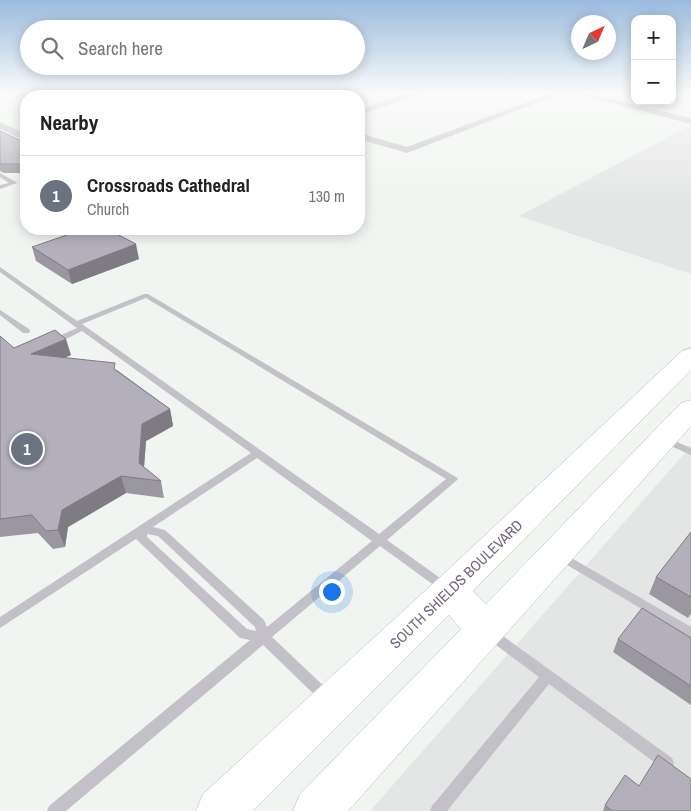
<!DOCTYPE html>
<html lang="en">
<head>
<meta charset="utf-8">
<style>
	:root { --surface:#fff; --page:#f2f2f2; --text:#222; --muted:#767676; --line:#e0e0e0; --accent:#667625 }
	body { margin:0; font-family:"Archivo Narrow",sans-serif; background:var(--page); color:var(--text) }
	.controls { position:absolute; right:15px; top:15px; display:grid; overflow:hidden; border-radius:10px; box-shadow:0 2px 12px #0003 }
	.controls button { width:45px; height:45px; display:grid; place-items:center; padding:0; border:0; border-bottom:1px solid var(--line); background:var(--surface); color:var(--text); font:25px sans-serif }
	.compass { position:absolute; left:571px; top:15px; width:45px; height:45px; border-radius:50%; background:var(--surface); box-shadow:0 2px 12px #0003; rotate:44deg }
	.you { position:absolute; left:331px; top:591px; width:18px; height:18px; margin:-12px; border:4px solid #fff; border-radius:50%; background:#1a73e8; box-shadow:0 0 0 8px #1a73e833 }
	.badge { display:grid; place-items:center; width:32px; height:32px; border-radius:50%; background:var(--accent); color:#fff; font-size:16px; font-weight:700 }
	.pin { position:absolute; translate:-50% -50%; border:2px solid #fff; box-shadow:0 1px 5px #0006 }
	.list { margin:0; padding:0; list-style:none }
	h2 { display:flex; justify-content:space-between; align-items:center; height:65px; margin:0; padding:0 20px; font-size:21px }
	h2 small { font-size:16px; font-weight:400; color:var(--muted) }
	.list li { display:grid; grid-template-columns:32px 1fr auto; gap:15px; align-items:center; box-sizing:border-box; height:80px; padding:0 20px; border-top:1px solid var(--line) }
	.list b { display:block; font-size:19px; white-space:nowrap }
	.list p { margin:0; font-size:16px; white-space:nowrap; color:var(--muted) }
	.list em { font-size:16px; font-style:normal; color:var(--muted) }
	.icon { flex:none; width:28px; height:28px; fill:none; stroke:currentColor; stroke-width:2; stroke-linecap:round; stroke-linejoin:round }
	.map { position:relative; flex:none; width:691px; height:811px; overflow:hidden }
	.search { position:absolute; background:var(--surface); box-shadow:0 2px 12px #0003; left:20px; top:20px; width:345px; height:55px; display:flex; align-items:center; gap:12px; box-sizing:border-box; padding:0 18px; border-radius:28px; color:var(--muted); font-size:19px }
	.panel { position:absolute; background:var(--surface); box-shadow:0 2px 12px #0003; left:20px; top:90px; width:345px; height:145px; border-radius:20px }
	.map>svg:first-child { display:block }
	.built { fill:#e4e6e5 }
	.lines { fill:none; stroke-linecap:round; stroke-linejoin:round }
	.primary-casing { stroke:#b7b3bb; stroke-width:1 }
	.lane { fill:#c3c0c7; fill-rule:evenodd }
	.street { fill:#c3c0c7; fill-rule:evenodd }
	.primary { fill:#fff; fill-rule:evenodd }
	.wall { fill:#9b97a1 }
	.shaded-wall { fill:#7e7b83 }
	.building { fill:#b4b0bb; stroke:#7e7b83 }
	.labels { text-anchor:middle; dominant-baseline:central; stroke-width:5; stroke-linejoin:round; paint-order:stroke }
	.near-street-label { font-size:15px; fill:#716582; stroke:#fff }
</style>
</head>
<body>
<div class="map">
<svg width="691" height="811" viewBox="0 0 691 811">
	<rect width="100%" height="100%" fill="#f1f5f1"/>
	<!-- built -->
	<path class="built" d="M691,125V274L519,216Z
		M691,446V811H370Z"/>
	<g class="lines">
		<defs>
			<path id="primary" d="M691,348V370L473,591L486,604L681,403L691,400V426L348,811H293L300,794L461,629L449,615L253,811H196L203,794L437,580L682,351Z"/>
		</defs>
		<!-- primary casing -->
		<use href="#primary" class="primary-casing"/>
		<!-- lane -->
		<path class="lane" d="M0,173L16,182L17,183L0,189V185L9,183L0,177Z
			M0,267L77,321L144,294H148L456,477L458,479L456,481L387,540L450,585L452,588L450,591L446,593L442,591L380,546L272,637L330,692L332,696L330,700L325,702L320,700L263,645L66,811H47L49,806L250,640L240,638L136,539L0,628V617L251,453L82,331L56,344H50L49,342L50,340L77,328L0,272ZM146,298L446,479L379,534L82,324ZM257,458L372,541L267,627L264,620L165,530L153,527ZM147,534L158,536L255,627L256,631L247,629L147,537Z
			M0,310L29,329L30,331L29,333H23L0,315Z
			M665,437L691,448V455L662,442L660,440L662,438Z
			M561,552L691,627V638L557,559L555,556L557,553Z
			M492,630L496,631L672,758L674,763L672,768L667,770L662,768L549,684L447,811H430L432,806L539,677L488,639L486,635L488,631Z"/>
		<!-- street -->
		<path class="street" d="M68,92H79L88,96H76Z
			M212,92H224L235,96H222Z
			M275,92H288L277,96H263Z
			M414,92H426L359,115V109Z
			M554,92H565L407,153L359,139V133L407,147Z
			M569,92H582L691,118V124Z
			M0,122L26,134V141L0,129Z"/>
		<!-- primary -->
		<use href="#primary" class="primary"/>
	</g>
	<!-- wall -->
	<path class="wall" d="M0,131L26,143V173H4L0,171Z
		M32,247L139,259L72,284L36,261Z
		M0,336L14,348L71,355L64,358L117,370L170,409L173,426L146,441L144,467L161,481L164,498L126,493L68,527L65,547L53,549L38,533L0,537Z
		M691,532V614L688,618L649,594L656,577Z
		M691,638V705L613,652L618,639Z
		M639,786L691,811H603L605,805Z"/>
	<!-- shaded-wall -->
	<path class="shaded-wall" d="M136,244L139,259L72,284L68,270Z
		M66,339L71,355L36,370L31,354Z
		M170,409L173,426L146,441L143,480L139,463L142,424Z
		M121,476L126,493L68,527L65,547L58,530L62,510Z"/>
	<!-- building -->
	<path class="building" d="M0,131L26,143V164H0Z
		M84,229H107L136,244L68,270L32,247Z
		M55,330L66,339L31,354L115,363L114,369L170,409L142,424L139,463L161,481L121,476L62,510L58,530L46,531L32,515L0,519V336L14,348Z
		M691,532V597L656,577Z
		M642,608L691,638V686L618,639Z
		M658,755L691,779V811H612L605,805L625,775L639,786Z"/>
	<!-- sky -->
	<linearGradient id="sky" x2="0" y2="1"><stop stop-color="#9bbbde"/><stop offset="0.45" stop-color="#f9faf9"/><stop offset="1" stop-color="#f9faf9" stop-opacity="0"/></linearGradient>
	<rect width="691" height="205" fill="url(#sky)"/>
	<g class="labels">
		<!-- near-street labels -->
		<g class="near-street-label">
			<text transform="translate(456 584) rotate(-44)">SOUTH SHIELDS BOULEVARD</text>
		</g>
	</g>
</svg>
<div class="controls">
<button>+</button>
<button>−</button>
</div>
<svg class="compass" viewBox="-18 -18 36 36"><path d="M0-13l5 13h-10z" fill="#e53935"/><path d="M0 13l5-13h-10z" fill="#767676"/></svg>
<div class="you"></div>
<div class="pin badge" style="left:27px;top:449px;background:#6b7280">1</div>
<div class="search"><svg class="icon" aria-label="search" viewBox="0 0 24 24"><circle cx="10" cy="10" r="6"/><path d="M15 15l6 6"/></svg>Search here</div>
<section class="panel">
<h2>Nearby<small></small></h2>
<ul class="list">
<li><span class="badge" style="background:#6b7280">1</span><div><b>Crossroads Cathedral</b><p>Church</p></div><em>130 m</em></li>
</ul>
</section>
</div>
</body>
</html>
